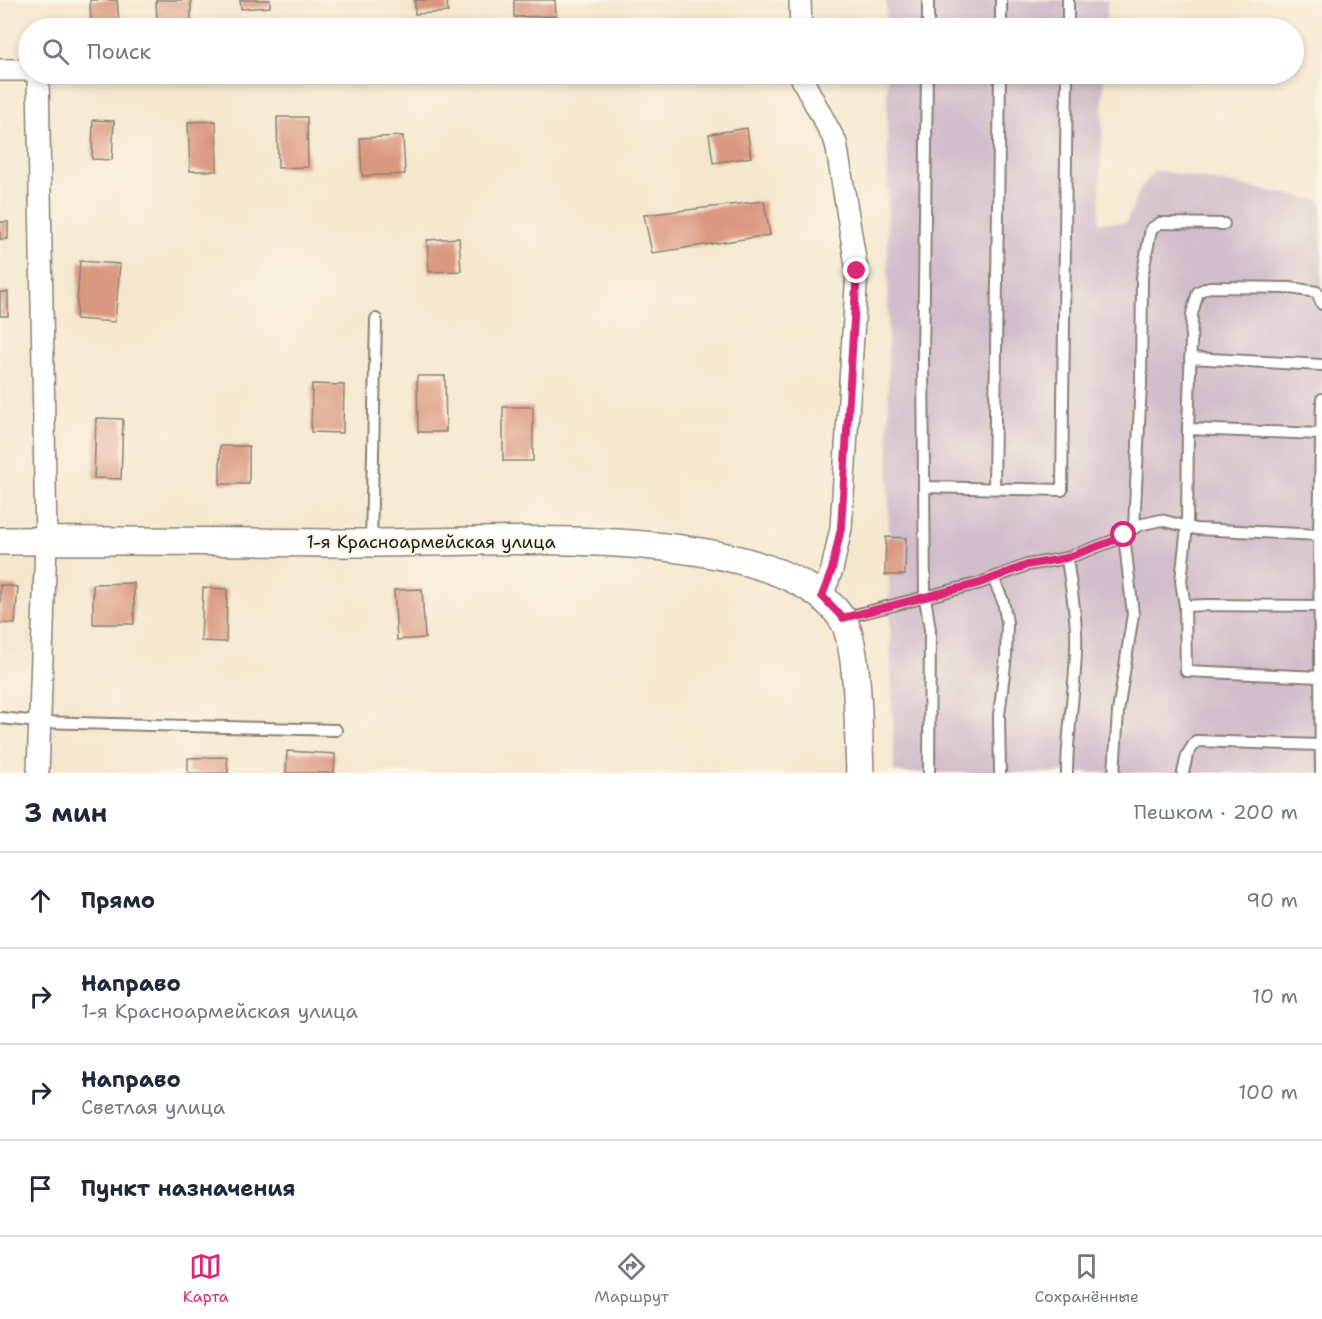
<!DOCTYPE html>
<html lang="ru">
<head>
<meta charset="utf-8">
<style>
	:root { --surface:#fff; --page:#f2f2f3; --text:#1f2937; --muted:#747a83; --line:#e0e1e3; --accent:#db2777 }
	body { margin:0; font-family:"Shantell Sans",sans-serif; background:var(--page); color:var(--text) }
	.stop { position:absolute; width:18px; height:18px; margin:-14px; border:4px solid #db2777; border-radius:50%; background:#fff }
	.stop.end { background:#db2777; border-color:#fff; box-shadow:0 2px 6px #0008 }
	.list { margin:0; padding:0; list-style:none }
	h2 { display:flex; justify-content:space-between; align-items:center; height:78px; margin:0; padding:0 24px; font-size:26px }
	h2 small { font-size:20px; font-weight:400; color:var(--muted) }
	.list li { display:grid; grid-template-columns:39px 1fr auto; gap:18px; align-items:center; box-sizing:border-box; height:96px; padding:0 24px; border-top:2px solid var(--line) }
	.list b { display:block; font-size:22px; white-space:nowrap }
	.list p { margin:0; font-size:20px; white-space:nowrap; color:var(--muted) }
	.list em { font-size:20px; font-style:normal; color:var(--muted) }
	.icon { flex:none; width:33px; height:33px; fill:none; stroke:currentColor; stroke-width:2; stroke-linecap:round; stroke-linejoin:round }
	.map { position:relative; flex:none; width:1322px; height:773px; overflow:hidden }
	.search { position:absolute; background:var(--surface); box-shadow:0 3px 9px #0003; left:18px; right:18px; top:18px; height:66px; display:flex; align-items:center; gap:15px; box-sizing:border-box; padding:0 21px; border-radius:33px; color:var(--muted); font-size:22px }
	.sheet { height:462px; background:var(--surface) }
	nav { display:flex; justify-content:space-around; align-items:center; box-sizing:border-box; height:84px; border-top:2px solid var(--line); background:var(--surface); font-size:16px; color:var(--muted) }
	nav a { display:grid; justify-items:center; gap:3px }
	nav .on { color:var(--accent) }
	.map>svg:first-child { display:block }
	.industrial { fill:#d1bdcb }
	.building { fill:#db9881 }
	.lines { fill:none; stroke-linecap:round; stroke-linejoin:round }
	.service-casing { stroke:#888275; stroke-width:14 }
	.minor-casing { stroke:#888275; stroke-width:24 }
	.tertiary-casing { stroke:#888275; stroke-width:30 }
	.service { stroke:#fff; stroke-width:10 }
	.minor { stroke:#fff; stroke-width:21 }
	.tertiary { stroke:#fff; stroke-width:27 }
	.route { stroke:#db2777; stroke-width:8 }
	.labels { text-anchor:middle; dominant-baseline:central; stroke-width:4.5; stroke-linejoin:round; paint-order:stroke }
	.street-label { font-size:18px; fill:#1c1c1c; stroke:#fcf5e5 }
</style>
</head>
<body>
<div class="map">
<svg width="1322" height="773" viewBox="0 0 1322 773">
	<rect width="100%" height="100%" fill="#fcf5e5"/>
	<filter id="ink" filterUnits="userSpaceOnUse"><feTurbulence type="fractalNoise" baseFrequency=".0167" numOctaves="2"/><feDisplacementMap in="SourceGraphic" scale="12" xChannelSelector="R" yChannelSelector="G"/><feConvolveMatrix kernelMatrix="1 2 1 2 8 2 1 2 1" color-interpolation-filters="sRGB"/></filter>
	<filter id="wash" filterUnits="userSpaceOnUse"><feTurbulence type="fractalNoise" baseFrequency=".008" numOctaves="4" result="noise"/><feDisplacementMap in="SourceGraphic" scale="24" xChannelSelector="R" yChannelSelector="G"/><feGaussianBlur stdDeviation="1.35" result="paint"/><feColorMatrix in="noise" values="0 0 0 0 0 0 0 0 0 0 0 0 0 0 0 0 0 1.4 0 .05"/><feComposite in="paint" operator="in"/></filter>
	<g filter="url(#wash)">
		<rect width="100%" height="100%" fill="#f5e7ce"/>
		<!-- industrial -->
		<path class="industrial" d="M886,0H1107L1106,28H886Z
			M887,74H1104L1099,222L1126,223L1141,187L1155,170L1319,200L1322,204V773H894L889,584Z"/>
		<g id="blocks">
			<!-- building -->
			<path class="building" d="M90,0H117L119,23L91,24Z
				M156,0H191V22L157,23Z
				M240,0H270V7L241,9Z
				M415,0H447L448,12L415,14Z
				M514,0H555L556,16L514,17Z
				M277,117H307L308,167L278,168Z
				M93,120L114,121L112,160L92,159Z
				M216,121L217,171H190L188,122Z
				M747,128L751,157L713,163L709,134Z
				M403,136L405,174L362,176L360,138Z
				M764,201L770,235L652,253L644,215Z
				M0,222H8V239H0Z
				M459,238L461,271L429,272L427,240Z
				M80,261L120,264L115,322L76,319Z
				M0,292H8V316H0Z
				M417,376H445L446,432H418Z
				M312,384L344,385L343,433L311,432Z
				M503,407H533V461H503Z
				M96,418L123,419L121,479L94,478Z
				M220,446H249V484H220Z
				M886,537L906,538L905,575H885Z
				M134,583V624H93V584Z
				M0,585L18,587L15,624L0,623Z
				M203,588L227,589L226,642L201,641Z
				M422,589L425,638L397,640L394,590Z
				M287,751L335,754L334,773H286Z
				M227,757L228,773H188V758Z"/>
		</g>
	</g>
	<g filter="url(#ink)">
		<use href="#blocks" fill-opacity="0" stroke="#888275" stroke-width="1.5"/>
		<g class="lines">
			<defs>
				<path id="service" d="M928,28V0
					M1001,28V0
					M1068,28V0
					M927,74L923,359L925,597L930,630L929,773
					M1190,358L1322,365
					M1188,429L1321,434
					M924,487L1062,490L1067,74
					M994,488L1000,74
					M1134,528L1141,384L1142,277L1151,229L1160,223L1224,224
					M371,543L376,319
					M1067,558C1070,582 1075,607 1076,631C1078,678 1067,725 1067,773
					M993,578L1003,601L1007,623L1006,656L999,716L1000,773
					M1185,606L1207,605L1319,606
					M843,618L980,583L1027,565L1067,558L1115,540L1139,525L1161,520L1196,529L1319,535
					M1320,677L1186,671L1185,606L1181,581L1187,526L1188,429L1192,314L1198,292L1209,287L1290,288L1317,292L1322,304
					M0,718L39,722L336,730
					M1114,773L1118,712L1133,614L1124,535
					M1183,773L1187,755L1196,741L1321,745
					M1321,773L1319,535L1322,399"/>
				<path id="minor" d="M800,0L801,28
					M0,70H28
					M38,74L46,540L38,773
					M802,74V79L836,143L857,271L841,528L832,570L822,596"/>
				<path id="tertiary" d="M0,541C119,540 239,542 358,543C471,544 770,517 841,617C860,642 858,738 860,773"/>
			</defs>
			<!-- service casing -->
			<use href="#service" class="service-casing"/>
			<!-- minor casing -->
			<use href="#minor" class="minor-casing"/>
			<!-- tertiary casing -->
			<use href="#tertiary" class="tertiary-casing"/>
			<!-- service -->
			<use href="#service" class="service"/>
			<!-- minor -->
			<use href="#minor" class="minor"/>
			<!-- tertiary -->
			<use href="#tertiary" class="tertiary"/>
		</g>
	</g>
	<g class="lines" filter="url(#ink)">
		<!-- route -->
		<path class="route" d="M857,271L841,528L832,570L822,596L843,618L980,583L1027,565L1066,558L1115,540L1124,535"/>
	</g>
	<g class="labels">
		<!-- street labels -->
		<g class="street-label">
			<text x="431" y="542">1-я Красноармейская улица</text>
		</g>
	</g>
</svg>
<div class="stop" style="left:1124px;top:535px"></div>
<div class="stop end" style="left:857px;top:271px"></div>
<div class="search"><svg class="icon" aria-label="search" viewBox="0 0 24 24"><circle cx="10" cy="10" r="6"/><path d="M15 15l6 6"/></svg>Поиск</div>
</div>
<section class="sheet">
<h2>3 мин<small>Пешком · 200 m</small></h2>
<ul class="list">
<li><svg class="icon" aria-label="ahead" viewBox="0 0 24 24"><path d="M12 20V5M6 11l6-6 6 6"/></svg><div><b>Прямо</b></div><em>90 m</em></li>
<li><svg class="icon" aria-label="right" viewBox="0 0 24 24"><path d="M7 20v-9h11M14 6l5 5-5 5"/></svg><div><b>Направо</b><p>1-я Красноармейская улица</p></div><em>10 m</em></li>
<li><svg class="icon" aria-label="right" viewBox="0 0 24 24"><path d="M7 20v-9h11M14 6l5 5-5 5"/></svg><div><b>Направо</b><p>Светлая улица</p></div><em>100 m</em></li>
<li><svg class="icon" aria-label="arrive" viewBox="0 0 24 24"><path d="M6 21V4h12l-3 4 3 4H6"/></svg><div><b>Пункт назначения</b></div></li>
</ul>
</section>
<nav>
<a class="on"><svg class="icon" aria-label="map" viewBox="0 0 24 24"><path d="M3 6l6-2 6 2 6-2v14l-6 2-6-2-6 2zM9 4v14M15 6v14"/></svg>Карта</a>
<a><svg class="icon" aria-label="directions" viewBox="0 0 24 24"><path d="M12 3l9 9-9 9-9-9zM9 14v-3h6M13 9l2 2-2 2"/></svg>Маршрут</a>
<a><svg class="icon" aria-label="saved" viewBox="0 0 24 24"><path d="M7 4h10v16l-5-4-5 4z"/></svg>Сохранённые</a>
</nav>
</body>
</html>
